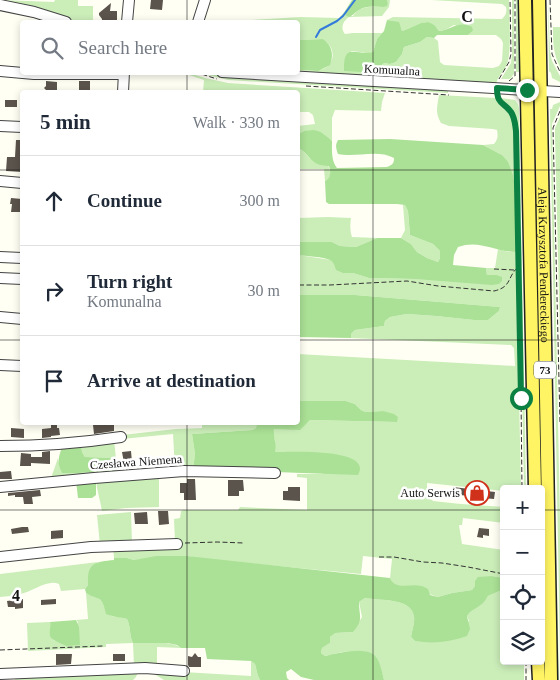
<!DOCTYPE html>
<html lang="en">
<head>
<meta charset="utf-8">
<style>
	:root { --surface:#fff; --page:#f2f2f3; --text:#1f2937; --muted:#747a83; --line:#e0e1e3 }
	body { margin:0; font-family:"Times New Roman",serif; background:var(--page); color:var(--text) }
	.controls { position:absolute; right:15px; bottom:15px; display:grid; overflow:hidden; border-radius:5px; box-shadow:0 2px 8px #0003 }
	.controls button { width:45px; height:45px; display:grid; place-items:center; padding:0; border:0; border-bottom:1px solid var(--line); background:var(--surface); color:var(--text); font:25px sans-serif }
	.stop { position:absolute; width:15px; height:15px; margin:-11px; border:4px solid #0b8043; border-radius:50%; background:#fff }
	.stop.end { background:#0b8043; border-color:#fff; box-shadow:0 1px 5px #0008 }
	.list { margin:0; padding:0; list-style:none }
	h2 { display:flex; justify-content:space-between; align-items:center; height:65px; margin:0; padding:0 20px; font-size:21px }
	h2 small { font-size:16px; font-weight:400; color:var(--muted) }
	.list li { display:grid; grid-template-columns:32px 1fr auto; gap:15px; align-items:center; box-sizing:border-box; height:90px; padding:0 20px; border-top:1px solid var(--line) }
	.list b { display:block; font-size:19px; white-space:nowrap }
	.list p { margin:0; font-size:16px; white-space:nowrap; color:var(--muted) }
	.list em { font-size:16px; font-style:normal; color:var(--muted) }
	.icon { flex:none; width:28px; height:28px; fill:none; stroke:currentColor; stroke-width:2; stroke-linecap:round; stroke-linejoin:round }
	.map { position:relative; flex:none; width:560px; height:680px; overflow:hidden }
	.search { position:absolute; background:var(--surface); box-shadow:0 2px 8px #0003; left:20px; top:20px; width:280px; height:55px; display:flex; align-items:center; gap:12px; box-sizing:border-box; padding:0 18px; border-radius:5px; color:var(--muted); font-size:19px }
	.panel { position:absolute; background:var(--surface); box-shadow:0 2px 8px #0003; left:20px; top:90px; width:280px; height:335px; border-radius:5px }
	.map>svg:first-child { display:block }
	.green { fill:#cbeeb9 }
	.forest { fill:#abe196 }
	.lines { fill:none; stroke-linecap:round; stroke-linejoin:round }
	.stream { stroke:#337ada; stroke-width:2 }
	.building { fill:#5b544c }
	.minor-casing { stroke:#444; stroke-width:12 }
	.major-casing { stroke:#222; stroke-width:15 }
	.path { stroke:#333; stroke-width:1; stroke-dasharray:5 2.5; stroke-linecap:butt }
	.minor { stroke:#fff; stroke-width:10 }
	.major { stroke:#fff464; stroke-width:12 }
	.route { stroke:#0b8043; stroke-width:6 }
	.grid { fill:none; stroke:#111; stroke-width:1; stroke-opacity:0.55 }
	.labels { text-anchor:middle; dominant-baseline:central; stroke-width:5; stroke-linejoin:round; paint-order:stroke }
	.shield { fill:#fff; stroke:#585858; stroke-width:1 }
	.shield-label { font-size:11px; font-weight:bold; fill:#111 }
	.street-label { font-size:12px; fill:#111; stroke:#fff }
	.poi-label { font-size:12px; fill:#111; stroke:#fff; text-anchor:end }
	.grid-label { font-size:16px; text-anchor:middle; font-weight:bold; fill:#111; stroke:#fff; stroke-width:5; stroke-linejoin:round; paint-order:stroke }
</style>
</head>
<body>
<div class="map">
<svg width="560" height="680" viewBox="0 0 560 680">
	<rect width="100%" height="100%" fill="#fffff4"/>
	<!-- green -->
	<path class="green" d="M0,0L54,2L55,0H78V6H93V22H75L38,10Z
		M387,0H390L389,7L382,16L349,17C343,21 340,28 345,34L353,33H383L377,39L373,52L367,53L352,51L345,58V71L380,67L384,63L390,64L396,62L402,54L404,47L420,42L427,37L434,38L438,41L440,62L444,65L493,68L499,66L502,61L503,43L501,39L496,35H468L473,31L454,25L445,30L439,31L437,28L425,22L408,30L402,31C400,23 394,21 387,20L393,17L502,19C506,15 507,12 506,7L502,4L431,0H509C509,15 512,51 507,64C505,71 497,76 496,85L422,81L423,77L420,76L419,80L298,72V70C304,70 312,72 319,70C329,68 336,59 331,48C330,45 325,42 323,39L298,40V22H217L301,17L339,18L345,11V15L353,16C360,5 372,7 384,7L388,3Z
		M512,0H514V74L510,79H501L511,63L512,54Z
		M516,0H519V72H516Z
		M548,0L550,51L552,61L560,76V82L552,78L551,73L549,71Z
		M553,27H560V67C553,54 553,41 553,27Z
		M183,73H189L205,78L228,83L385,93L382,102L381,111L335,110L332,118V141L324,134L304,131L298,134V126L315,124L313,115L309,112H299L298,92H203L204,80Z
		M200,73H208L219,75L448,89V93L228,80Z
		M439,95L496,98L498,102L510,114L513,120L516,191L513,175L502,155L483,145L494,144C498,139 498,136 497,130L493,129L449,126L441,123C435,113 437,107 439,95Z
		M500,98L515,100L518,104L519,108L526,489H524L517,122L514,113Z
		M560,102V106L552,124L560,521V654L550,109H552L553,105Z
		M545,110H548L555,498H552Z
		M560,117V335L555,137V128Z
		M298,148C312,156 309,165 328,165C331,172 332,178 325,181L324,169H298Z
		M403,205H405L408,211L410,235L433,244L440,251V258L438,262L427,258L417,252L411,244L401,238L405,230Z
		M328,217L351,218C350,225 350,231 352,237L377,238L356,247L340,246L332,242H298V218Z
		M498,249L508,252H516L521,489H504V491L427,483V495L433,501L461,504L504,507V523L463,518L462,525H459L462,544L504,550V578L492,576L475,586L472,590L452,593L438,597L406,586H398L392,582L390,578L392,559L363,556L361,574L204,559L187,556L134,560L127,558H114L113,547L175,542L174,519L180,518L181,511L184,510H238L240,507L307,510V478L297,477V474H323L327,453L275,452V440L273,435L274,429C285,429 302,429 310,420L397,422L383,411L365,412L361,410L355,404L346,401H298V354L515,366L514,348L511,345L351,338V334L355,330L384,326L385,321L390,317L407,314L436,316L474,320H488L499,311L500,307L355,295H299L298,285V255L312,257L331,260L343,273H353L369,278L502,281L501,277L497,275H487L486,268H495Z
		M202,423H257L256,428L252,430L192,434L195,454L193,469L175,470L173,434L122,439V435L176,429L202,428Z
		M114,440L116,458L85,457L82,452L81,443Z
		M58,458L60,469L62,473C77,474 104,472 117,467L118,474L50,481Z
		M159,474V507L126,508L102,511C100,500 97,491 96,480Z
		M131,512L132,543L100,545L97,515Z
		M541,533L543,593L547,625L548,680H542Z
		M553,533H556L559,680H556Z
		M98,562L91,568L88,585L85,589L61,591L59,584C47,579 33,592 20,594C14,596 7,596 0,597V574Z
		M504,589V661H524V680H384C382,672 380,664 375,657C366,646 337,653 325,656L321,653L322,648L330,643V637L334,633L353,632L362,617L359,602L365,598C379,601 412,597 414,617C415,623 412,630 411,637L415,641L439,642L469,621L467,616C473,607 482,607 488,596Z
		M86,593C90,595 94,595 98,598C104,601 108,611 111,616L119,617L127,619C131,627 129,635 133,643C146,643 171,640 181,648L157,647V667L134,666L133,643L106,644V647L28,651L27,623L50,622L53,640L61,643L66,646L78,622L76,620L88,619Z
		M251,661L255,664L258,676L260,680H164L154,674L150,670L251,676Z
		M139,670L136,677L133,680H15V675Z"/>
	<!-- forest -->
	<path class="forest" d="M352,0H387L388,3L387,6L384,7C376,7 366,5 359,10C355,12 354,15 349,17L345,15V11Z
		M387,20L399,22L402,31C417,28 427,13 439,31C452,30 458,20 472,27L473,31L468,35H437L434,38L427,37L420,42L404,47L402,54L396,62L390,64L384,63L380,67V73L344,71C343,41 356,56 373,52L377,39L384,31Z
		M323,39C332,46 334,54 330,65L318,71L298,70V40Z
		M313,130C321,131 326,135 332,141C332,150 331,160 337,168L387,167C392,165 394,164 394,158C377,149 356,158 338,154C336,149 335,145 338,140L390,139L483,145L502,155L508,162L513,175L516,191V252C496,252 479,239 458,247L454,255L453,265L486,268L487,275H497L502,277V281L499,284L492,285L415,279L369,278L353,273H343L336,270C335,267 334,262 330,260C324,257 305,256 298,255V242H332L340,246L356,247L377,238H401L411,244L417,252L427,258L438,262L440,258V251L433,244L410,235L408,211L405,205L397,204H329L326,202L325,181C331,178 331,172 329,166C308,165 313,156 298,148V134L304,131Z
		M298,295H355L500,307L499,311L488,320H474L436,316L407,314L390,317L385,321L384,326L355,330L351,334V338L298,337Z
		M298,401H346L355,404L361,410L365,412L383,411L394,414L398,417L397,422L310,420L300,430L274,429C273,438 277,443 275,452C288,452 374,447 358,475L193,469L195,454L192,434L252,430L256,428L257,423L298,422Z
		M81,443L82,452L85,457L116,458L117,467C104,472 77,474 62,473C56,463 59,455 63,445Z
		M96,480V495L92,498H78L76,481Z
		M156,556H187L390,578C396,591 410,583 421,586C423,586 426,588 428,589L430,595L438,597L452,593L472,590L475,586V581L478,577L492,576L504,578V589L488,596C482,608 473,607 467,616L470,629L467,636C450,642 433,644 415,641L411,637C412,630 415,623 414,617C412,597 379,601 365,598L359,602C359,617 364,619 353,632L335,633L330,637V643L322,648L321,653L325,656C337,653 362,647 373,654C380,659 382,672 384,680H314L301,677L291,669L286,672L287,678L289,680H260L258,676L255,664L251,661L207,659L205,648H181L177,645L168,643H133C129,635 131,627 127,619C120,617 113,617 106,614C102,594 99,601 86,593L85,589L88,585C87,563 94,562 114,560V558H127L134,560Z
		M76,620L79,627L80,645L66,646C61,643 52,641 50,636C49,632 51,626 50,622Z"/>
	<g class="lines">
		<!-- stream -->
		<path class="stream" d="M316,37L320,30L337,21L343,16L355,0"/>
	</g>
	<!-- building -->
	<path class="building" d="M151,0H163L162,10L150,9Z
		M111,3L110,11H117V22H102V19L99,15V13Z
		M46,81L57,82V92H48L44,88L46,86Z
		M79,81H90V91L79,90Z
		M5,100H17V107H5Z
		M16,140H22V172L6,171L7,157H15Z
		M11,198L22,199V212H11L12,204H10Z
		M51,422H57V428H59L60,435L51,436V437L42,438V429L51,428Z
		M114,424V431L94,434L93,425Z
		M11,428L24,429V438L11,437Z
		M50,451V464L31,463V466H20L21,453L31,454V457H42V452Z
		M131,451L132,462L124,463L122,452Z
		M11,471L12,479H0V472Z
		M187,479H195L196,500H184V493H180V483H187Z
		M228,480H243L244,491H239V496H228Z
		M288,487H300V501L283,500V491H288Z
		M453,487L495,492L494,499L483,498L484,496L452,495Z
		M40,490L41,496L32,497L33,504H24L23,497H15V495L8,496V493Z
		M158,511H168L169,524L159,525Z
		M147,512L148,524H135L134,513Z
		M22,527H28L29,532L12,534L11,529Z
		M479,528L489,529V536L483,535V538L477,537Z
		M63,530V538L51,539V531Z
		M23,599V608L15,609V607H8L7,601Z
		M56,599V604L41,605V600Z
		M195,653L198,657H201V667H189L188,665V656L192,657Z
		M56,654H72L71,664L56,665Z
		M113,654H125V661H113Z"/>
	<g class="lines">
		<defs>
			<path id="minor" d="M0,5L34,12L66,22
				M127,22L129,0
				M198,22L205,0
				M0,71L34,74H124
				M222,72L560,92
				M123,92L124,72
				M0,126L22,127
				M0,181L22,183
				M0,257L22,258
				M0,278L22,279
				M0,317L22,319
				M0,365L22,366
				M0,446C41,446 81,443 121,437
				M0,487L94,478L184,471L275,473
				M0,557L91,547L177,544
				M0,674L145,668L184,671"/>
			<g id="major">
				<path d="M525,0L535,489"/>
				<path id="s1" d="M539,0L551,680"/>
				<path d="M538,661L539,680"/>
			</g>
		</defs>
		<!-- minor casing -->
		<use href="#minor" class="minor-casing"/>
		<!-- major casing -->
		<use href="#major" class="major-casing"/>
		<!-- path -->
		<path class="path" d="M550,0L552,54L560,72
			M195,72L217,79
			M499,79L509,62L511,54L510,0
			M509,81L515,76V0
			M306,86L449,95
			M498,98C501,103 506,106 510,111C515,117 515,124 516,131L521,397L522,489
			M560,111L553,128L560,423
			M494,269L514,270
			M299,285H330L407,281L438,286L494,291C512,287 507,277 518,267
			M22,404V403
			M185,543L217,542L244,543
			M379,557H394L423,562L442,563L468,567L504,574
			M0,650L103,646
			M526,661V680"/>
		<!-- minor -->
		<use href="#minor" class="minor"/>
		<!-- major -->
		<use href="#major" class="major"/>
	</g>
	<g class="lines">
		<!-- route -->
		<path class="route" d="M521,398L516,131C515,124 515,118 511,112C503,101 497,105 497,88L527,90"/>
	</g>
	<!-- grid -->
	<path class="grid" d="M187,0V22M373,0V680M187,72V92M0,170H22M298,170H560M0,340H22M298,340H560M187,422V680M0,510H504M541,510H560"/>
	<!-- icons -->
	<defs>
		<symbol id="shop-ring" viewBox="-11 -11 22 22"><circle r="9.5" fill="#fff" stroke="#d0311a" stroke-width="1.5"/><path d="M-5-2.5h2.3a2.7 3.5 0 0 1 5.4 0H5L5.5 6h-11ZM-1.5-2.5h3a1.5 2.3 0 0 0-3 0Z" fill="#d0311a"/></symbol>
	</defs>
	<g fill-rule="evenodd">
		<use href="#shop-ring" x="463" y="479" width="28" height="28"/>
	</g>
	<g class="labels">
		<!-- shield labels -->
		<rect class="shield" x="534" y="361.5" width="22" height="17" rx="4"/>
		<g class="shield-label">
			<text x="545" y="370">73</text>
		</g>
		<!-- street labels -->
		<g class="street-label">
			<text transform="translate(392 70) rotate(3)">Komunalna</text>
			<text stroke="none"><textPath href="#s1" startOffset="265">Aleja Krzysztofa Pendereckiego</textPath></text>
			<text transform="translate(136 462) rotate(-4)">Czesława Niemena</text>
		</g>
		<!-- poi labels -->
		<g class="poi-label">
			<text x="460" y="493">Auto Serwis</text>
		</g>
	</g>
	<g class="grid-label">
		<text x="467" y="22">C</text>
		<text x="16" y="601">4</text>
	</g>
</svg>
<div class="controls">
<button>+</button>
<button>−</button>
<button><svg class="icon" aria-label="locate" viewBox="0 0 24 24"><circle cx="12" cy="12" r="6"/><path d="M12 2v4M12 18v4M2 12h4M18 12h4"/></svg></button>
<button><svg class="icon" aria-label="layers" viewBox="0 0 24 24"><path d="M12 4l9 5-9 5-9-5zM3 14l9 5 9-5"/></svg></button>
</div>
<div class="stop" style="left:521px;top:398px"></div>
<div class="stop end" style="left:527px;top:90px"></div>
<div class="search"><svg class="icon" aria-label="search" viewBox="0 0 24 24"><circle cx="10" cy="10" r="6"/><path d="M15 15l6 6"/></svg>Search here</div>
<section class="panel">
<h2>5 min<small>Walk · 330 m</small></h2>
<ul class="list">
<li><svg class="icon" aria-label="ahead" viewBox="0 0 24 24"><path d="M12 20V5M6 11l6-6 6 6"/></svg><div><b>Continue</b></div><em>300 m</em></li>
<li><svg class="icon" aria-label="right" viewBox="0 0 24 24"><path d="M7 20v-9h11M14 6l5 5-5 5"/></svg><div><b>Turn right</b><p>Komunalna</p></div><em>30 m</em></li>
<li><svg class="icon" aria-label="arrive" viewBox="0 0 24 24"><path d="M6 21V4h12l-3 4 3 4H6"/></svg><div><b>Arrive at destination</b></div></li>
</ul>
</section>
</div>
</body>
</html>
